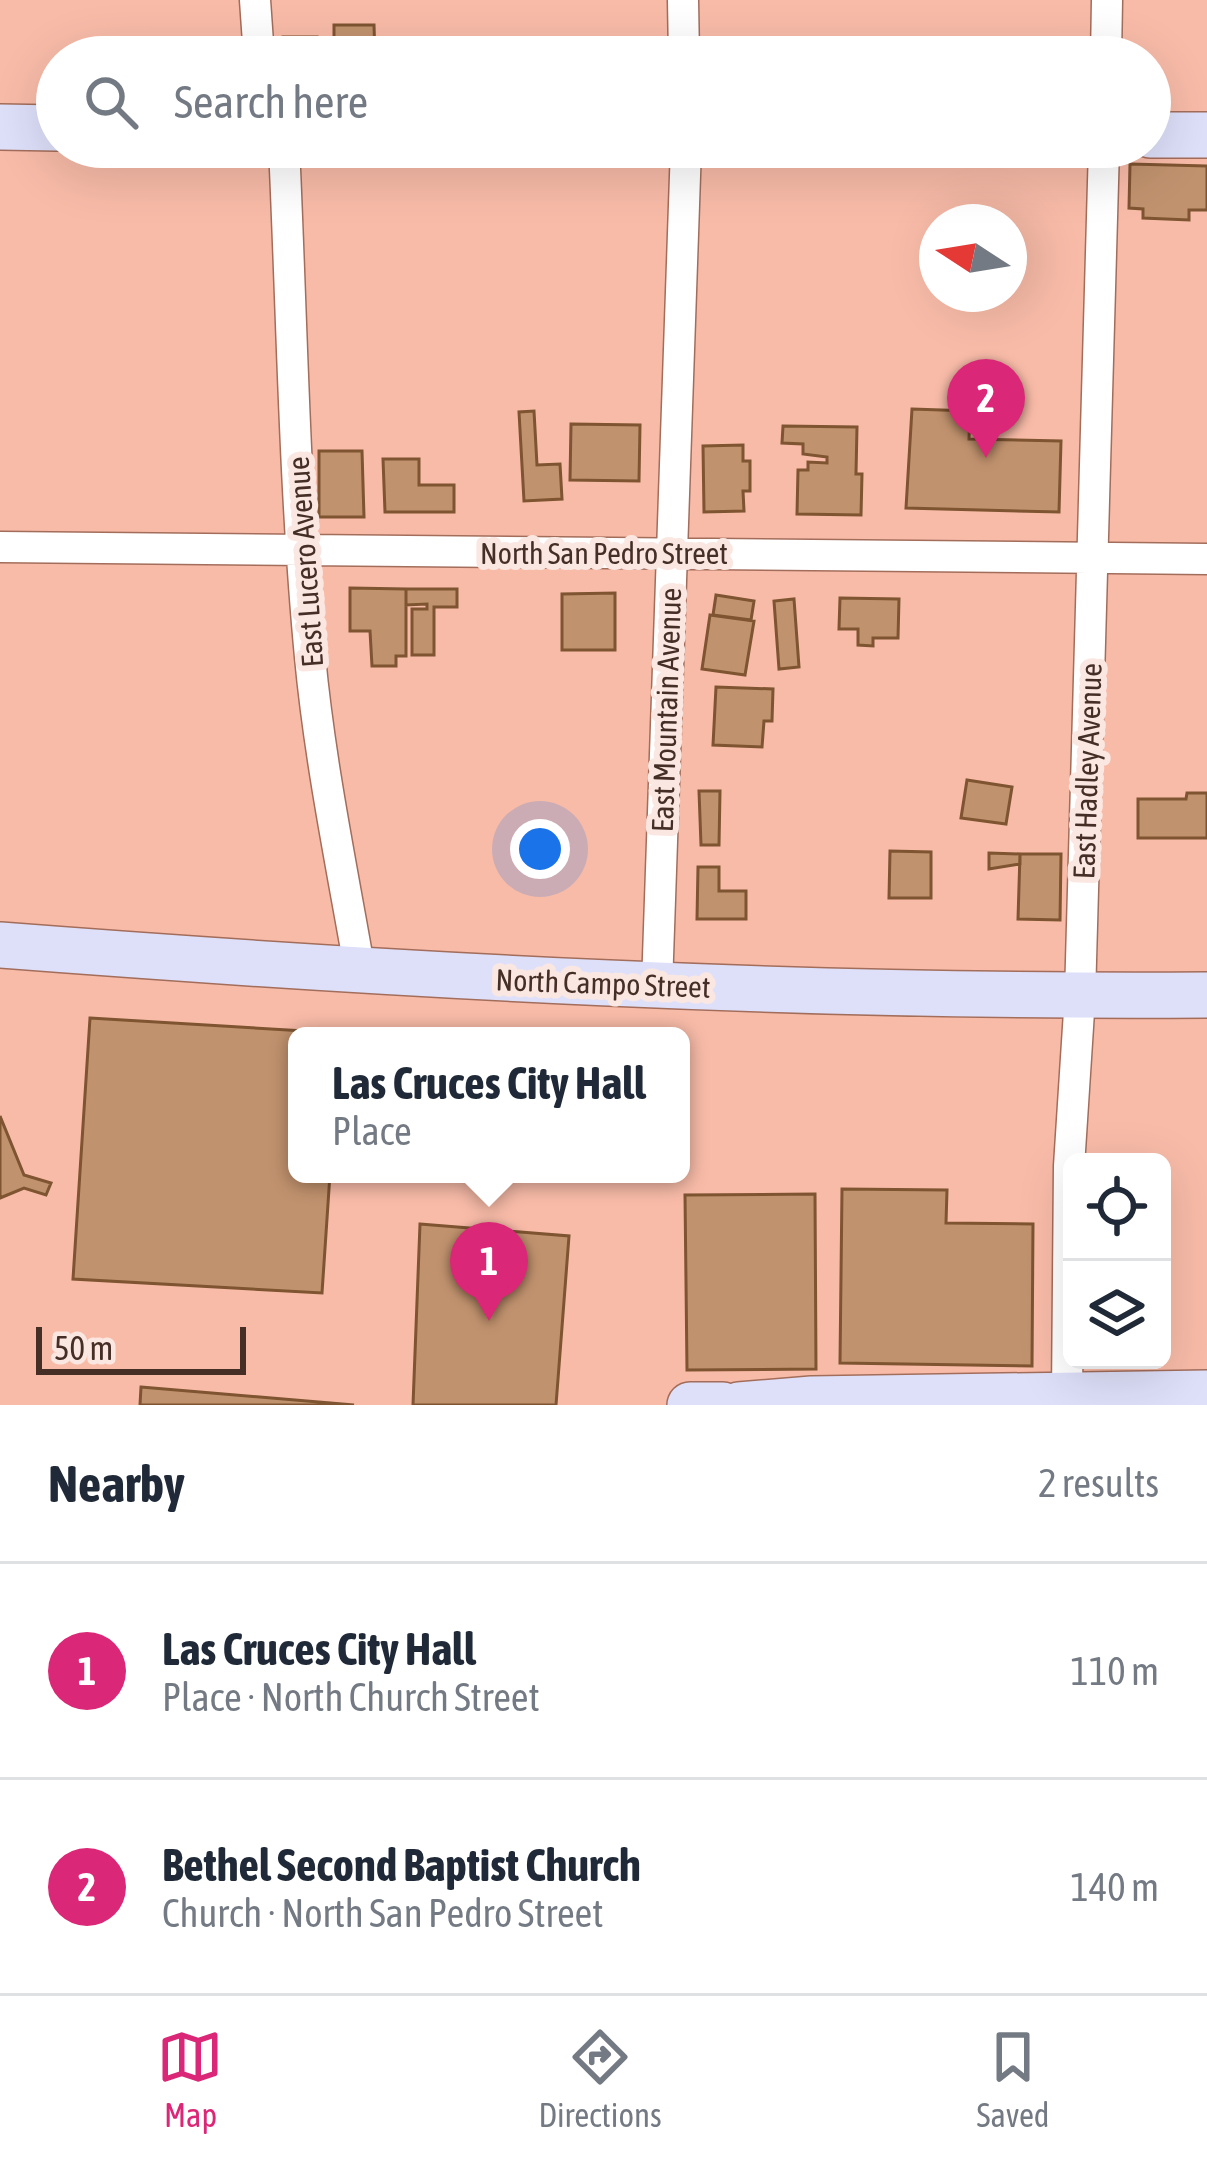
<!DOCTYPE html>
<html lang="en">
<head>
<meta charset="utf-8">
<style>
	:root { --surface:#fff; --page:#f2f2f3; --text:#1f2937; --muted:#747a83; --line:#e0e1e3; --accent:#db2777 }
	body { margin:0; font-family:"Asap Condensed",sans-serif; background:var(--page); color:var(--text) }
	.controls { position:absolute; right:36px; bottom:36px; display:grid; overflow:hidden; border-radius:18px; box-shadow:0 12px 48px #0002 }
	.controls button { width:108px; height:108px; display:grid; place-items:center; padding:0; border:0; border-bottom:3px solid var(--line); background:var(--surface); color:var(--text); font:60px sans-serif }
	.compass { position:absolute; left:919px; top:204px; width:108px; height:108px; border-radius:50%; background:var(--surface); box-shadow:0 12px 48px #0002; rotate:282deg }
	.scale { position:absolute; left:36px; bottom:30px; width:210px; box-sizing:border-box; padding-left:12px; border:6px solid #452e26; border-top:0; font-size:33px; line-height:42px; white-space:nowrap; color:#452e26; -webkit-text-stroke:9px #fbe7e1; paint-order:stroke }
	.you { position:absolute; left:540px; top:849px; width:42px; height:42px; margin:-30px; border:9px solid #fff; border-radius:50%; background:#1a73e8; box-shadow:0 0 0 18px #1a73e833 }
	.badge { display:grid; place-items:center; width:78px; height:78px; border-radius:50%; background:var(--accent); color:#fff; font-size:39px; font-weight:700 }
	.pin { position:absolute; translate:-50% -99px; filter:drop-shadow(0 3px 6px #0008) }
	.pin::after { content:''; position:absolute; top:63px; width:42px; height:36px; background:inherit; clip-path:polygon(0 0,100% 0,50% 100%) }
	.popup { position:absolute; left:288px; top:1027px; width:402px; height:156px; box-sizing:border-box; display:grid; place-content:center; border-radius:18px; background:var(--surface); filter:drop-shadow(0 3px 9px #0005); font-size:39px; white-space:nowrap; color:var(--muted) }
	.popup b { font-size:45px; color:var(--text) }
	.popup::after { content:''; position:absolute; left:50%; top:100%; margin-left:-24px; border:24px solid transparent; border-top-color:var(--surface) }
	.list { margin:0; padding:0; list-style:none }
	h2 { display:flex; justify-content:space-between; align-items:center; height:156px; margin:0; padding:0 48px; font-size:51px }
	h2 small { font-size:39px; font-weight:400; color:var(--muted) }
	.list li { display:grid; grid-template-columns:78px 1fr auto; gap:36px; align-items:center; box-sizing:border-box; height:216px; padding:0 48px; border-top:3px solid var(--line) }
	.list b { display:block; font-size:45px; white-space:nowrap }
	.list p { margin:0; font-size:39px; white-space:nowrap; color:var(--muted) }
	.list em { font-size:39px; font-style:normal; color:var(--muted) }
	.icon { flex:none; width:66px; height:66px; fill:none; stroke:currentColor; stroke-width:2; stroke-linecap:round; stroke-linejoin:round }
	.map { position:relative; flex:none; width:1207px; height:1405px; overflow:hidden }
	.search { position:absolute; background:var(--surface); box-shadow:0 12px 48px #0002; left:36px; right:36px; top:36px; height:132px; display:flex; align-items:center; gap:30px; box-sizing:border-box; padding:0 42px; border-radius:66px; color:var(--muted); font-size:45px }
	.sheet { height:588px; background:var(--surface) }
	nav { display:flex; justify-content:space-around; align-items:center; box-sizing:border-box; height:168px; border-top:3px solid var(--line); background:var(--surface); font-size:33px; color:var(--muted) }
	nav a { display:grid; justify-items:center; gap:6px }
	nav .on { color:var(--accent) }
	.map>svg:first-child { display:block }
	.building { fill:#c1926e; stroke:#7e5431; stroke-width:3 }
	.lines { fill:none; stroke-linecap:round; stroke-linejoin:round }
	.street-casing { stroke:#a36d5b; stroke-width:33 }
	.secondary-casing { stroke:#a36d5b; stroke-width:48 }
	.street { stroke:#fff; stroke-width:30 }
	.secondary { stroke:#dee0fa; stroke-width:45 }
	.labels { text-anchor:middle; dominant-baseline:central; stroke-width:12; stroke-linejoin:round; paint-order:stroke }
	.street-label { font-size:30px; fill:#452e26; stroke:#fbe7e1 }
</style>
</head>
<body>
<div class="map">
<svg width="1207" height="1405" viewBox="0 0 1207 1405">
	<rect width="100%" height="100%" fill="#f8bba8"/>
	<!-- building -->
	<path class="building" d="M334,25H374L375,57H334Z
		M283,37H317V57H282Z
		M561,48H628V57H561Z
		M159,49L223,53V57H158Z
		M1130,164L1207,166V210H1189V220L1143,218V209L1129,208Z
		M912,409L970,411L969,439L1061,441L1059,512L906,508Z
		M534,411L537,465L560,464L562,499L524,501L519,412Z
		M571,424L640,425L639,481L570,480Z
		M783,426L857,427L856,474H862L861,515L797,514L798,470H808V462L827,463V457L803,454V444L782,443Z
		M743,445V461H750V491H743L744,511L704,512L703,446Z
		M319,451H362L364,517H319Z
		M383,459H419V485H454V512H385Z
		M350,588L406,589V656H396V666H372L370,631H350Z
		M406,589H457V607H434V655H412V609H427V604L406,605Z
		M615,593V650H562V594Z
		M716,595L754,601L751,620L713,615Z
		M840,598L899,599L898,638H873V646L858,645V629H839Z
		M794,599L799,667L779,669L774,601Z
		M710,615L754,621L745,675L702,669Z
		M716,687L773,689L772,721H764L762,747L713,745Z
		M967,780L1012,787L1006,824L961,818Z
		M699,791H720L719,845H701Z
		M1187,793H1207V838H1138V799H1186Z
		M890,851L931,852V898H889Z
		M989,853L1020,854V864L989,869Z
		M1020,854H1061L1060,920L1018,919Z
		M698,867H719V891H746V919H697Z
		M90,1018L339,1033L297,1036V1174H330L322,1293L73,1279Z
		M0,1116L24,1175L51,1183L46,1195L24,1188L0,1198Z
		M842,1189L947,1190L946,1223L1033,1224L1032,1366L840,1363Z
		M815,1194L816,1369L687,1370L685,1195Z
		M420,1224L569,1236L556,1405H413Z
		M141,1387L354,1405H140Z"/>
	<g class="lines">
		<defs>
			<path id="street" d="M255,0L259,57
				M683,0L684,57
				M1106,57L1107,0
				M284,147C292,317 294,488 310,657C320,763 342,868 360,972
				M0,547L1207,559
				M657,986L686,147
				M1067,1395L1069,1166L1080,996L1104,147"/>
			<path id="secondary" d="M0,127L57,128
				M1150,135H1207
				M0,945C402,976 804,998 1207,995
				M690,1405H723
				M739,1405L812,1399L1207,1393"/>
		</defs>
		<!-- street casing -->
		<use href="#street" class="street-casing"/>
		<!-- secondary casing -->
		<use href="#secondary" class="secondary-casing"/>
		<!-- street -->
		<use href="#street" class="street"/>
		<!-- secondary -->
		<use href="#secondary" class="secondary"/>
	</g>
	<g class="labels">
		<!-- street labels -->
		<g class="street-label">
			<text x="604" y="553">North San Pedro Street</text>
			<text transform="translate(305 562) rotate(-94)">East Lucero Avenue</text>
			<text transform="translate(666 710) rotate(-88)">East Mountain Avenue</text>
			<text transform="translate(1087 771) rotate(-88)">East Hadley Avenue</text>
			<text transform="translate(603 983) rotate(2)">North Campo Street</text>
		</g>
	</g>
</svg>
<div class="controls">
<button><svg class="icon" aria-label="locate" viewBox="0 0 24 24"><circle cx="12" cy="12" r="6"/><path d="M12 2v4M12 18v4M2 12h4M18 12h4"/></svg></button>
<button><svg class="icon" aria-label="layers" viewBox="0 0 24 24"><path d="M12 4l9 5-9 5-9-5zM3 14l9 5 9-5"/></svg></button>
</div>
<svg class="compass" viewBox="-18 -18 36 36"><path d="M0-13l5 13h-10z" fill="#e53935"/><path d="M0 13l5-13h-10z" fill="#747a83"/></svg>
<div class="scale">50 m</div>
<div class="you"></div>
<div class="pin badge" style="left:489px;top:1321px">1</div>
<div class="popup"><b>Las Cruces City Hall</b>Place</div>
<div class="pin badge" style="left:986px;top:458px">2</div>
<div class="search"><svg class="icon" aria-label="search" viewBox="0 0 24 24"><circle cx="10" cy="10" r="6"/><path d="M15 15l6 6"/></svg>Search here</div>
</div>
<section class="sheet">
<h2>Nearby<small>2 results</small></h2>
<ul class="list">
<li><span class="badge">1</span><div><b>Las Cruces City Hall</b><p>Place · North Church Street</p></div><em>110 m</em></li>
<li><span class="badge">2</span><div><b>Bethel Second Baptist Church</b><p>Church · North San Pedro Street</p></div><em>140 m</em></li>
</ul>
</section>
<nav>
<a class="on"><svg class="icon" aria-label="map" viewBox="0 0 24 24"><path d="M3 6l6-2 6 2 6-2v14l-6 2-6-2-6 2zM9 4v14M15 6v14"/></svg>Map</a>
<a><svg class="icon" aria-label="directions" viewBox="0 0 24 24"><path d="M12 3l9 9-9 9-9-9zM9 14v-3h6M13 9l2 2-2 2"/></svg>Directions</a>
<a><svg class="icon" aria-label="saved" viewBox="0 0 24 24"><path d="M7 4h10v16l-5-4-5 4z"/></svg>Saved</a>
</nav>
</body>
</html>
